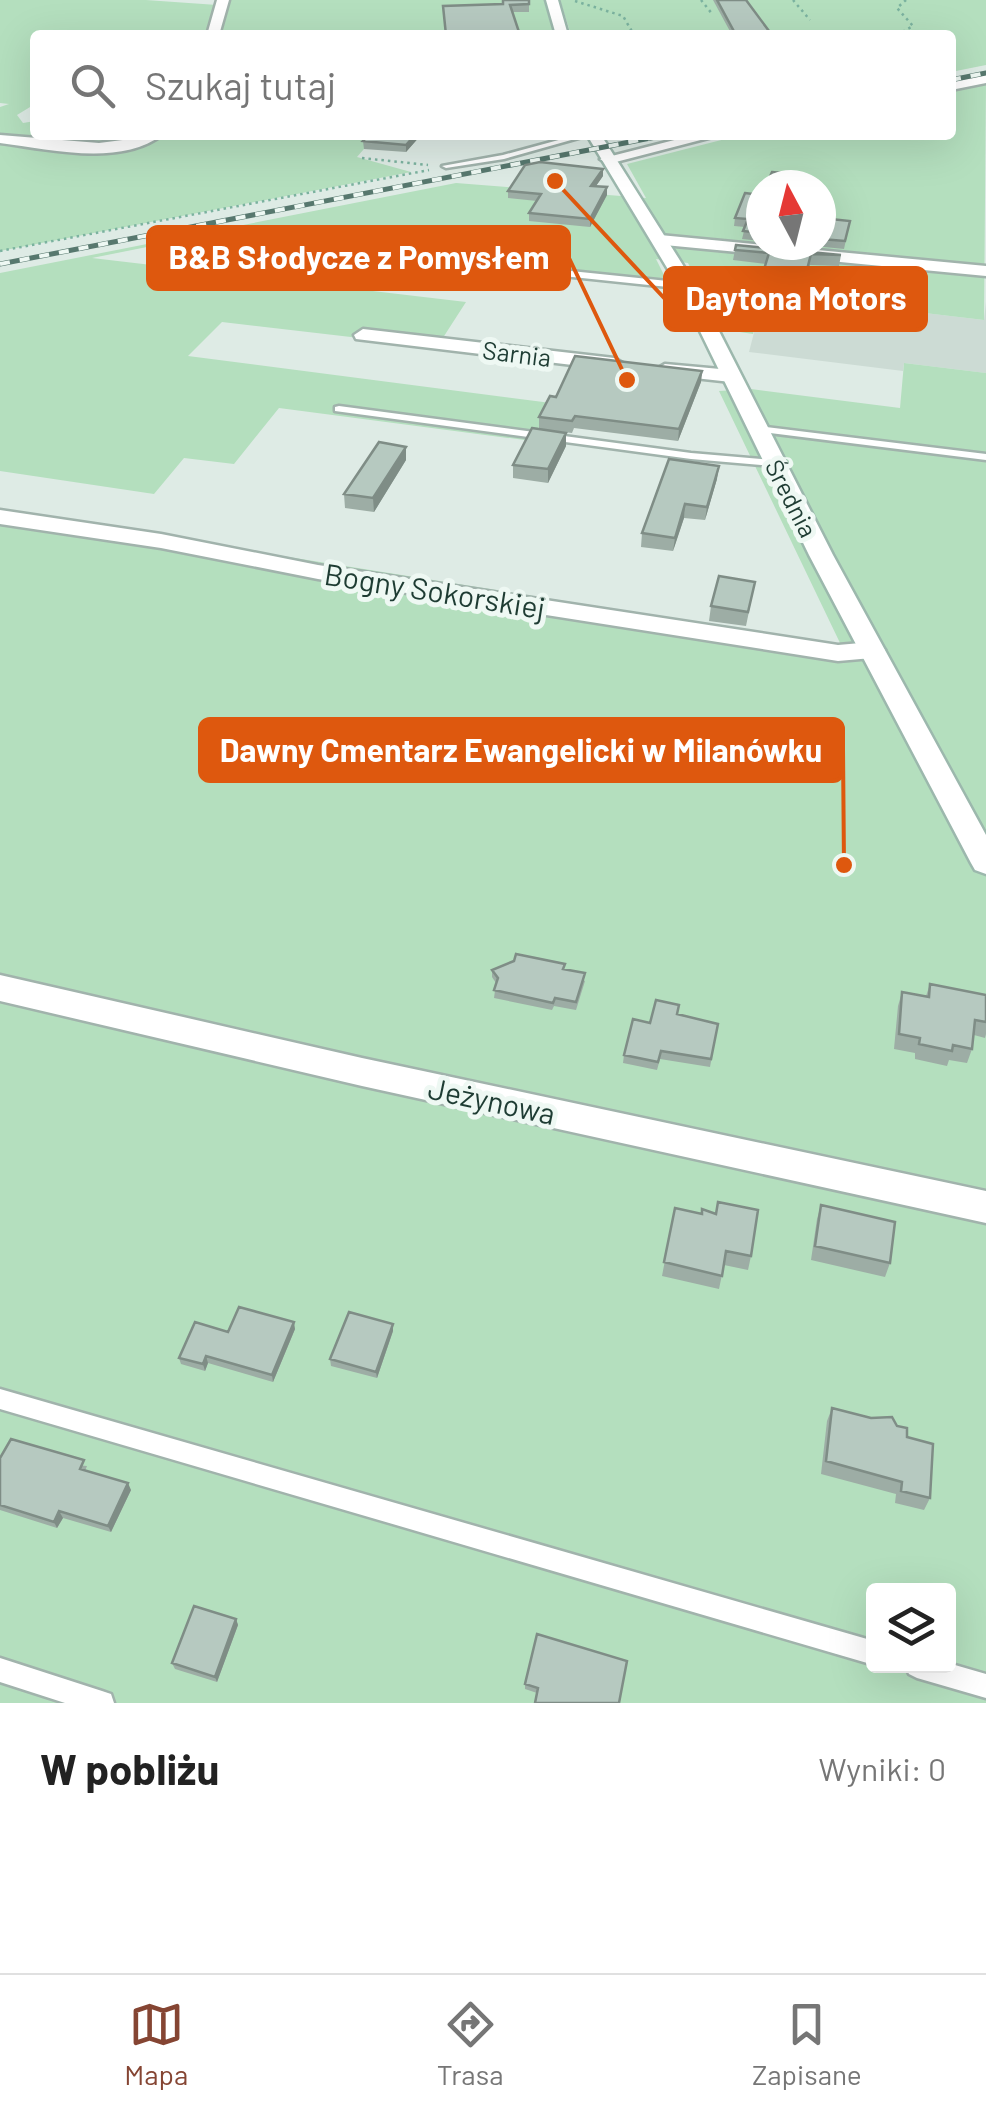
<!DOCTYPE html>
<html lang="pl">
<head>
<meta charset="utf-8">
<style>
	:root { --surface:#fff; --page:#f2f2f2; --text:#222; --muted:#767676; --line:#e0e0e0; --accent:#854533 }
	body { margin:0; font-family:Barlow,sans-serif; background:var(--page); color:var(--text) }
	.controls { position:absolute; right:30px; bottom:30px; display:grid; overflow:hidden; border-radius:10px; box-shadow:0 10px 40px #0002 }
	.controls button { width:90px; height:90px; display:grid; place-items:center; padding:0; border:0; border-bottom:2px solid var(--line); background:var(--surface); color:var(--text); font:50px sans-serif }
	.compass { position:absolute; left:746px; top:170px; width:90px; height:90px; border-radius:50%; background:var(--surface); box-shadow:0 10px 40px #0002; rotate:353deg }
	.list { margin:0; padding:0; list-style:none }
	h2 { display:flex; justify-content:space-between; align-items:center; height:130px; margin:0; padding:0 40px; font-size:42px }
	h2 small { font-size:32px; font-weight:400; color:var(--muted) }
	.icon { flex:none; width:55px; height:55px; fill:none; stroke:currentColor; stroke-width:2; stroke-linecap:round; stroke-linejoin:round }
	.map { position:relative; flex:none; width:986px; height:1703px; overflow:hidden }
	.search { position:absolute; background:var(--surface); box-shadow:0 10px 40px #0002; left:30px; right:30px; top:30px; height:110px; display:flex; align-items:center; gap:25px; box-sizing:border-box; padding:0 35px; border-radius:10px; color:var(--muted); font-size:38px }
	.sheet { height:270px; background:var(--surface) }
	nav { display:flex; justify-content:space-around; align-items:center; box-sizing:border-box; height:140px; border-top:2px solid var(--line); background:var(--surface); font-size:28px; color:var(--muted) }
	nav a { display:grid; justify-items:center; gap:5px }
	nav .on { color:var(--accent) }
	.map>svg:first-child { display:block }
	.built { fill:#ccdbd4 }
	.green { fill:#b4dfbe; fill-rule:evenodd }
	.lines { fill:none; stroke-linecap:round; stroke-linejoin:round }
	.lane-casing { stroke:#a1b3ac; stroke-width:5 }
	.street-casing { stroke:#a1b3ac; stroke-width:5 }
	.secondary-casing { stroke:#9cb8ad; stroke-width:5 }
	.path { stroke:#7bb29f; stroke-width:2.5; stroke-dasharray:2.5 4; stroke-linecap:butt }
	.lane { fill:#fff; fill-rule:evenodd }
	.street { fill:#fff; fill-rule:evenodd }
	.secondary { fill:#fff; fill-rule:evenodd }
	.rail-casing { stroke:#57786e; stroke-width:5 }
	.rail { stroke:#eef8f3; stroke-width:4; stroke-dasharray:10; stroke-linecap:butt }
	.wall { fill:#9dada5 }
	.shaded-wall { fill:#7f8d86 }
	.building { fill:#b6c9c0; stroke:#7f8d86; stroke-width:2.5 }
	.labels { text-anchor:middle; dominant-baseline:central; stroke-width:10; stroke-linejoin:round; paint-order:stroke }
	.far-street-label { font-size:25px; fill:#1e3c33; stroke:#eef8f3 }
	.street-label { font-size:30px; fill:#1e3c33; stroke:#eef8f3 }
	.leader { fill:none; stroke:#de580e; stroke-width:4 }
	.callout-dot { fill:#de580e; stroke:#eef8f3; stroke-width:4 }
	.callout { fill:#de580e; stroke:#de580e; stroke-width:4 }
	.callout-label { font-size:32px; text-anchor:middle; font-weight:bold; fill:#fff }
</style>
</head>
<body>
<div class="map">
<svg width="986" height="1703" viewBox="0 0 986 1703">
	<rect width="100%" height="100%" fill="#deebe5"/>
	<!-- built -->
	<path class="built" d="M764,294L984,320L986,302V373L904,363L903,371L749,352Z"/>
	<!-- green -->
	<path class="green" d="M0,0H146L217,5L228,0H544L554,35H35V104L17,115L23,123L35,121V135H376L357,157L411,172L0,251V107L9,104L0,103Z
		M560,0H986V65L951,72V35H571Z
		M986,83L984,320L764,294L753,334L720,329L688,263L656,259L668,283L212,234L92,258L466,302L437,347L222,322L188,356L551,403L532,441L279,408L234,464L184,458L154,494L0,471V273L456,183L646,198L627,164L741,135H951V89ZM761,185H821V245H761Z
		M904,363L986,373V1703H0V511L841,645L719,391L751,389L900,408ZM874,1590H948V1666H874Z"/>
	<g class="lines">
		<defs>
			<path id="lane" d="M577,135H589L504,159L446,168L442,166L503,155Z
				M262,239L687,283L691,286L687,289L259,244V240Z
				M339,406L691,453L774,460L779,463L774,466L691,459L335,411V407Z
				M757,426L986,454V460L753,431L752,429Z
				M0,1389L874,1641V1665L0,1409Z
				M0,1658L102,1691L111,1694L114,1703H65L0,1682Z
				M948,1663L986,1674V1698L917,1678L909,1674L905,1666H948Z"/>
			<path id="street" d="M217,0H229L219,35H207Z
				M986,75V83L951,90V82Z
				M0,135L99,143L162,135C120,167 48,149 0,143Z
				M694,135H720L608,164L600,159Z
				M660,235L986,266V276L654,244L652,240Z
				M363,329L614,358L624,364L614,370L356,339L354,335Z
				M665,364L731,370L741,376L731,382L658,374L655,370Z
				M0,510L161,534L318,565L838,645L872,642L885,650L872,658L838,661L318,579L161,548L0,524Z
				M0,975L362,1058L986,1191V1223L362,1086L0,1001Z"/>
			<path id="secondary" d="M546,0H558L568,35H556Z
				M587,135H601L696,286L833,555L986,835V874L975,870L971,863L809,555L678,286Z"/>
		</defs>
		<!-- lane casing -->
		<use href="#lane" class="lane-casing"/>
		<!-- street casing -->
		<use href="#street" class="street-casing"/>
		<!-- secondary casing -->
		<use href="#secondary" class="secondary-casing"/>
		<!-- path -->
		<path class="path" d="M701,0L713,15
			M793,0L810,20
			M575,1L623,16L634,35
			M897,35L913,26L897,8L906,0
			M362,158L428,165
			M0,251L429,170"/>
		<!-- lane -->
		<use href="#lane" class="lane"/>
		<!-- street -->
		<use href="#street" class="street"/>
		<!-- secondary -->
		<use href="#secondary" class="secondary"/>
		<defs>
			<path id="rail" d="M951,80L986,73
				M0,264L666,135"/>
		</defs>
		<!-- rail casing -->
		<use href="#rail" class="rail-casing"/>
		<!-- rail -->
		<use href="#rail" class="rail"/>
	</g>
	<!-- wall -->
	<path class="wall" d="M529,0V12H512L503,4Z
		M713,0H746L772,35H732Z
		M421,135L406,152L364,149L363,141Z
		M603,176L596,186L607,187V195L590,227L529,221V213L537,201L508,198V191Z
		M761,195V241L742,239L745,227L734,226L735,218Z
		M821,218L850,221L844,249L805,245H821Z
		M735,250L841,255L839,266L810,265L797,316L770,313L776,289L760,287L766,264L733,260Z
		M702,371L701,382L678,441L574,428L572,433L539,429V417L556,397Z
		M566,433V446L548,483L513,478V465Z
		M406,447V460L374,512L345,508L344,494Z
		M717,479L705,520L684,518L673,551L641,547L642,533Z
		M755,582L746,626L709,621L711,606Z
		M565,969L585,981L576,1010L554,1006L552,1010L494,998L496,983L492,977V970Z
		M930,984L986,995V1034L985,1038L974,1035L972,1049L967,1063L949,1060L947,1066L915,1059V1053L894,1049L898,1006L902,992L926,996Z
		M678,1014L718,1024L710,1067L660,1059L657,1070L623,1063L624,1055L650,1023Z
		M821,1205L890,1263L885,1277L811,1260L817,1219Z
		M675,1208L751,1256L748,1270L724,1265L719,1289L662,1276Z
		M295,1329L273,1382L208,1363L205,1371L181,1364L179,1358L228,1332Z
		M393,1331L377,1378L331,1366L330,1359Z
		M832,1408L907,1437L930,1498L924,1510L895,1503L896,1494L821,1474L827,1421Z
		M0,1458L87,1466L85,1471L131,1490L111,1532L63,1518L57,1528L0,1510Z
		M236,1619L238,1625L217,1682L175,1669L172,1663Z
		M627,1661L537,1693L525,1689V1684Z"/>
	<!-- shaded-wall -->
	<path class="shaded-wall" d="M415,135H421L406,152V145Z
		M603,169V176L591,193V186Z
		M607,187V195L590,227V219Z
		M702,371L701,382L678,441L679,429Z
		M566,433V446L548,483V469Z
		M406,447V460L374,512L373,498Z
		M719,466L717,479L705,520L707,507Z
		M685,504L684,518L673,551L675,538Z
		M294,1322L295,1329L273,1382L272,1375Z
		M393,1324V1331L377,1378L376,1372Z
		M206,1356L208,1363L205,1371L203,1364Z
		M128,1483L131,1490L111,1532L108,1526Z
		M59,1511L63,1518L57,1528L54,1522Z
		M236,1619L238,1625L217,1682L215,1677Z"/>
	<!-- building -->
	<path class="building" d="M503,0H529V4L510,5L520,35H446L443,6L503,4Z
		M717,0H746L772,35H736Z
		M369,135H415L406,145L363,141Z
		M540,162L603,169L591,186L607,187L590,219L529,213L541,194L508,191L525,165Z
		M772,172L795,174L792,185H766Z
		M745,193L761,195V233L743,231L748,219L735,218Z
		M821,218L850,221L845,241L821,239Z
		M736,245L841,255L811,254L798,305L771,302L779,278L762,276L769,253L735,250Z
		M575,356L702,371L679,429L575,416L572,421L539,417L550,396L556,397Z
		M532,428L566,433L548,469L513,465Z
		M379,442L406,447L373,498L344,494Z
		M669,459L719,466L707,507L685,504L675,538L642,533Z
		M719,576L755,582L748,612L711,606Z
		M516,954L565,964L563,969L585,973L576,1002L555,998L553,1003L494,990L498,978L492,970L514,961Z
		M930,984L986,995V1022L975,1020L972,1049L953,1045L952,1051L919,1044L920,1038L899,1034L902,992L929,997Z
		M656,1000L679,1005L677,1014L718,1024L711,1059L661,1051L658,1062L624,1055L633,1019L650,1023Z
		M718,1202L758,1210L751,1256L726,1251L722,1276L664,1262L675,1208L702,1214V1209L716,1214Z
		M821,1205L895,1222L890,1263L815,1246Z
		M239,1307L294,1322L272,1375L206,1356L203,1364L179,1358L195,1322L228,1332Z
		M349,1312L393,1324L376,1372L330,1359Z
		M832,1408L871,1418L892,1417L897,1426L907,1428V1437L933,1444L930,1498L901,1491L902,1482L826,1461Z
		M11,1439L84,1460L80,1469L128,1483L108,1526L59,1511L54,1522L0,1505V1458Z
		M194,1606L236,1619L215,1677L172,1663Z
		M537,1634L627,1661L619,1703H535L538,1688L525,1684Z"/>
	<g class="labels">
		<!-- far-street labels -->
		<g class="far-street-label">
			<text transform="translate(517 353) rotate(7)">Sarnia</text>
			<text transform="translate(792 498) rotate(63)">Średnia</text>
		</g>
		<!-- street labels -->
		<g class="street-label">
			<text transform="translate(435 590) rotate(9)">Bogny Sokorskiej</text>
			<text transform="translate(492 1100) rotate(12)">Jeżynowa</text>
		</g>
	</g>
	<!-- callouts -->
	<path class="leader" d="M627 380L569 258M555 181L665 299M844 865L843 750"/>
	<g class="callout-dot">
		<circle cx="627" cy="380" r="10"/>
		<circle cx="555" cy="181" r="10"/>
		<circle cx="844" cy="865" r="10"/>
	</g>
	<g class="callout">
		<rect x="148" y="227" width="421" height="62" rx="10"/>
		<rect x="665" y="268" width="261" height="62" rx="10"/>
		<rect x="200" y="719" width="643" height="62" rx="10"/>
	</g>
	<g class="callout-label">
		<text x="359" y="269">B&amp;B Słodycze z Pomysłem</text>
		<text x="796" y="310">Daytona Motors</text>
		<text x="521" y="762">Dawny Cmentarz Ewangelicki w Milanówku</text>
	</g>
</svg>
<div class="controls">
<button><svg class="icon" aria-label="layers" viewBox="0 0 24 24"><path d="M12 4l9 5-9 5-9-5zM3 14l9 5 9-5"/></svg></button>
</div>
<svg class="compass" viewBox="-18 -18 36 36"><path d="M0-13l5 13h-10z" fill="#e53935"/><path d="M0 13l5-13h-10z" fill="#767676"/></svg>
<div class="search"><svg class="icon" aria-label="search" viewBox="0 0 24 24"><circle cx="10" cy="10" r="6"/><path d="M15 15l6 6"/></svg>Szukaj tutaj</div>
</div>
<section class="sheet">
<h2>W pobliżu<small>Wyniki: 0</small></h2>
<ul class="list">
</ul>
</section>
<nav>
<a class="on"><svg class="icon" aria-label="map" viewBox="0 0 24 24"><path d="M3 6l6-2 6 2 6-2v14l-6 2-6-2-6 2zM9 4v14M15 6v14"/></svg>Mapa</a>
<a><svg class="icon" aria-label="directions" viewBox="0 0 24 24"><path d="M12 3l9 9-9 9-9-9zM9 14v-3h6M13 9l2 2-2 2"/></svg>Trasa</a>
<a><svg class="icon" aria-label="saved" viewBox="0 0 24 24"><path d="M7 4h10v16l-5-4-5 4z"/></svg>Zapisane</a>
</nav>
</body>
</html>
